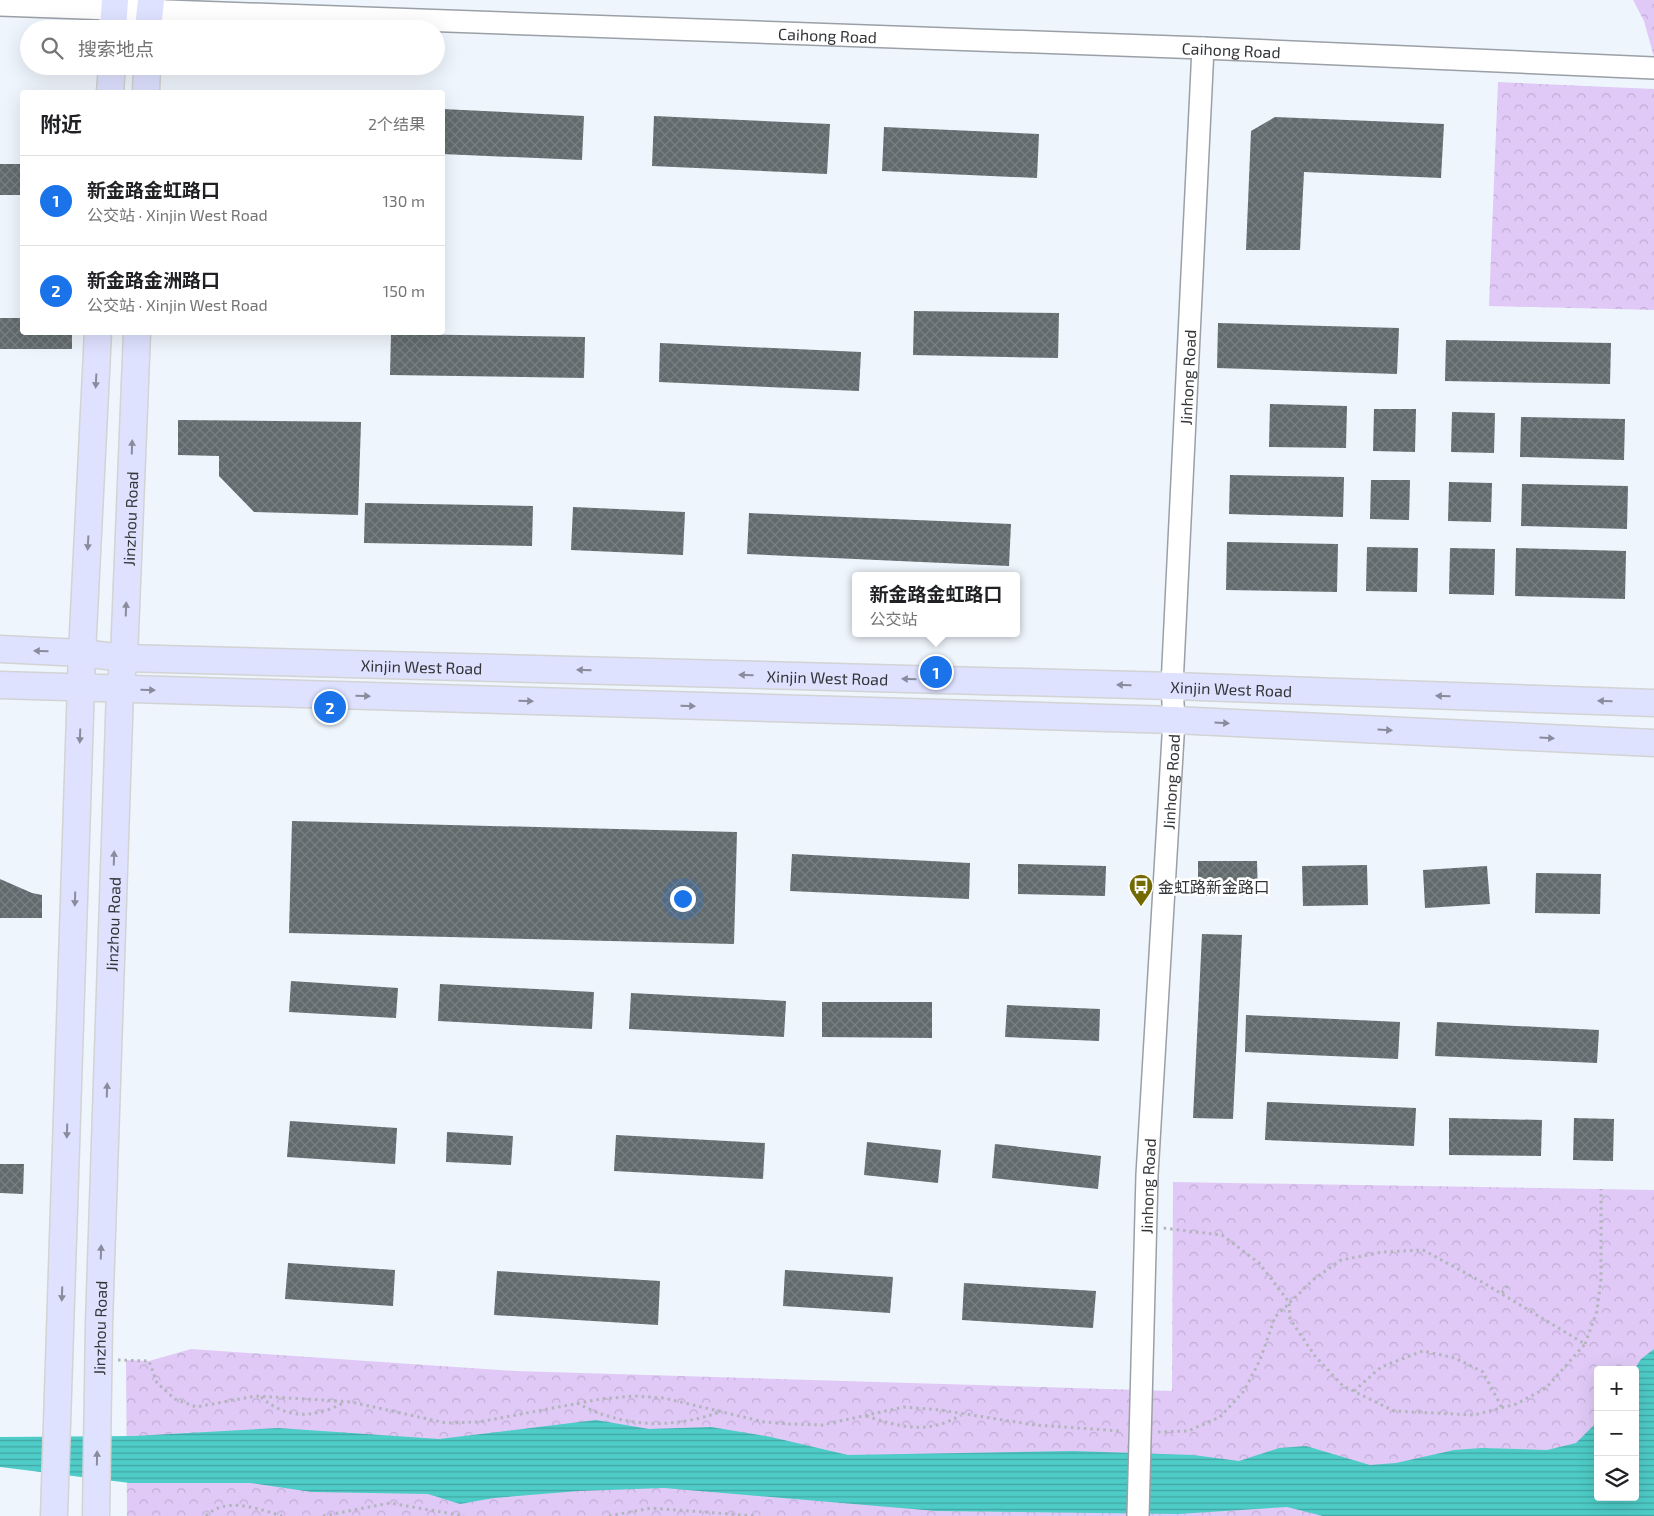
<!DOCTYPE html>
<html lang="zh">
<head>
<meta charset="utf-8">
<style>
	:root { --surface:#fff; --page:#f6f6f6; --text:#202124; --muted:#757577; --line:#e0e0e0; --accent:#1a73e8 }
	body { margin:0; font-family:"Exo 2","Noto Sans SC",sans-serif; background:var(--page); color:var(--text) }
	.controls { position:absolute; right:15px; bottom:15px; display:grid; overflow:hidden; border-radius:5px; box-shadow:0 5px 20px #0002 }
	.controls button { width:45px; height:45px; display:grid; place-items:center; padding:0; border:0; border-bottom:1px solid var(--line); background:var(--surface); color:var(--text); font:25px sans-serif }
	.you { position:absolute; left:682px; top:898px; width:18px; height:18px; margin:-12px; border:4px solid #fff; border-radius:50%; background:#1a73e8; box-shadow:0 0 0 8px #1a73e833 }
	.badge { display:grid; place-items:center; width:32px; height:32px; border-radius:50%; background:var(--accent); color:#fff; font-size:16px; font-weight:700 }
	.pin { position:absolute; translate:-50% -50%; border:2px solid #fff; box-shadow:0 1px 5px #0006 }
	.popup { position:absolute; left:852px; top:572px; width:168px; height:65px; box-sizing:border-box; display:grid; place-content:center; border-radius:5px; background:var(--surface); filter:drop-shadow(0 1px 4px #0005); font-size:16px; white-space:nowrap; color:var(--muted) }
	.popup b { font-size:19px; color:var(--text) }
	.popup::after { content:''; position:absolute; left:50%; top:100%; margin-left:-10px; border:10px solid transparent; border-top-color:var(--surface) }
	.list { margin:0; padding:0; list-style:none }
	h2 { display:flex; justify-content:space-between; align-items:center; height:65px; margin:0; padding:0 20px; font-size:21px }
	h2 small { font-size:16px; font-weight:400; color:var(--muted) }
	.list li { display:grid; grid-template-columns:32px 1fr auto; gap:15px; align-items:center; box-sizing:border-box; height:90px; padding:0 20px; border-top:1px solid var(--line) }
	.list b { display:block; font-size:19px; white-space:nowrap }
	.list p { margin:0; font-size:16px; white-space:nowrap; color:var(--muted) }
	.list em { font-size:16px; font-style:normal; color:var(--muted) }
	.icon { flex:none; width:28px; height:28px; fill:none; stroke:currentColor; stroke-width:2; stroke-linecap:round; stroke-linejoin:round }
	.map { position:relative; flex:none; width:1654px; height:1516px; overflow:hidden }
	.search { position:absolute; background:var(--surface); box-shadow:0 5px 20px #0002; left:20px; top:20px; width:425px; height:55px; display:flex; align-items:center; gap:12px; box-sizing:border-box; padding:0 18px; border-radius:28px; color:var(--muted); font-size:19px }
	.panel { position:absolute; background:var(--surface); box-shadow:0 5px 20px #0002; left:20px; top:90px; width:425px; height:245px; border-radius:5px }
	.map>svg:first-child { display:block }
	.park { fill:url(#park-crowns); fill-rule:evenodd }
	.water { fill:url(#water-rules) }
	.building { fill:url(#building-cross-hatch) }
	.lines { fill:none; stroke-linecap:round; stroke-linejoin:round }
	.minor-casing { stroke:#9aa0a6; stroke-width:24 }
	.major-casing { stroke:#d2d3d3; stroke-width:29 }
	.path { stroke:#b2b6bc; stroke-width:3; stroke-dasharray:2.5 4; stroke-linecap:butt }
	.minor { stroke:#fff; stroke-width:21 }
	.major { stroke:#dee2ff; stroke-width:26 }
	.oneway { fill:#888c9c }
	.labels { text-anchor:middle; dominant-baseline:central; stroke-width:5; stroke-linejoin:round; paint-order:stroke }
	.street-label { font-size:16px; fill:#333538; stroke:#fff }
	.poi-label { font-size:16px; fill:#333538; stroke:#fff; text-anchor:start }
</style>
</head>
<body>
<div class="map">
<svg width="1654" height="1516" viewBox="0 0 1654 1516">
	<defs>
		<pattern id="park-crowns" width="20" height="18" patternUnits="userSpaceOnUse" patternTransform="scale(1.25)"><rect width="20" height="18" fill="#e0c9f6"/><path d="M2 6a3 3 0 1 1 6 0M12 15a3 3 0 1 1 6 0" fill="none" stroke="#c1add4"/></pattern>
		<pattern id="water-rules" width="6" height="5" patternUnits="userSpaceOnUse" patternTransform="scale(1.25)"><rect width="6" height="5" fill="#4eccc7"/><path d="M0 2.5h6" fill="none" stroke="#41a6a3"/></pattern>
		<pattern id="building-cross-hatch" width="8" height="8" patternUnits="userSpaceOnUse" patternTransform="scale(1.25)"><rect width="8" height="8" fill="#616a6d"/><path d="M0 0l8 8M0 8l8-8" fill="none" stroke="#798082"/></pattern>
	</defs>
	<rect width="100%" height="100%" fill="#eff5fc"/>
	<!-- park -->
	<path class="park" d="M1633,0H1654V57L1644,21Z
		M1498,82L1654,89V310L1489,306Z
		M1173,1182L1654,1190V1516H127L126,1360L149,1361L191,1349L515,1371L1172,1391ZM1598,1370H1635V1497H1598Z"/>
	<!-- water -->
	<path class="water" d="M1654,1349V1516H1323L1287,1507L1178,1514L936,1511L664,1488L579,1491L494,1498L460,1504L428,1494L312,1492L250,1483H130L0,1467V1437L134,1436L278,1428L439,1439L596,1420L649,1429L711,1427L771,1437L848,1455L1073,1451L1193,1455L1239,1461L1279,1448L1306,1446L1370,1465L1396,1463L1454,1450L1482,1448L1547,1450L1576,1443L1598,1421V1497H1635L1634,1370L1641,1359Z"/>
	<!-- building -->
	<path class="building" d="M442,109L584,116L582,160L442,154Z
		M654,116L830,124L827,174L652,166Z
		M1275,117L1444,124L1441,178L1304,172L1300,250H1246L1251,131Z
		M884,127L1039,134L1037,178L882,171Z
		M21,153L22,195H0V164H21Z
		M21,306L22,332H72V349H0V318H21Z
		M914,311L1059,313L1058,358L913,355Z
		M1218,323L1399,328L1397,374L1217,368Z
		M391,334L585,337L584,378L390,375Z
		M1446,340L1611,343L1610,384L1445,381Z
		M660,343L861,352L859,391L659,382Z
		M1270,404L1347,406L1346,448L1269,447Z
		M1374,409H1416L1415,452L1373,451Z
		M1452,412L1495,413L1494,453L1451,452Z
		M1521,417L1625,419L1624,460L1520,457Z
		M178,420L361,422L358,515L254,512L219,476V456L178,455Z
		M1230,475L1344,477L1343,517L1229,514Z
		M1371,480H1410L1409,520L1370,519Z
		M1449,482L1492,483L1491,522L1448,521Z
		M1522,484L1628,486L1627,529L1521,526Z
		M365,503L533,506L532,546L364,543Z
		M573,507L685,512L683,555L571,550Z
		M749,513L1011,524L1009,566L747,554Z
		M1227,542L1338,544L1337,592L1226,590Z
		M1367,547L1418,548L1417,592L1366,591Z
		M1450,548L1495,549L1494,595L1449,594Z
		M1516,548L1626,551L1625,599L1515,596Z
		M292,821L737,832L734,944L289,933Z
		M792,854L970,863L969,899L790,891Z
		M1198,861H1257L1258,895L1198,896Z
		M1018,864L1106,866L1105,896L1018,894Z
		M1367,865L1368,905L1303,906L1302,866Z
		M1487,866L1490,904L1425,908L1423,870Z
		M1536,873L1601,874L1600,914L1535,913Z
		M0,879L32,893L42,895V918H0Z
		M1202,934L1242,935L1233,1119L1193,1118Z
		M291,981L398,988L396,1018L289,1012Z
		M440,984L594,992L592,1029L438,1021Z
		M631,993L786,1001L784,1037L629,1029Z
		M822,1002H932V1038L822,1037Z
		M1007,1005L1100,1009L1099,1041L1005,1037Z
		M1246,1015L1400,1022L1398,1059L1245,1052Z
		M1437,1022L1599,1030L1597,1063L1435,1056Z
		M1267,1102L1416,1108L1414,1146L1265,1140Z
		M1449,1118L1542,1120L1541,1156L1449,1155Z
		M1574,1118L1614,1119L1613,1161L1573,1160Z
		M290,1121L397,1128L395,1164L287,1157Z
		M447,1132L513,1136L511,1165L446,1162Z
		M616,1135L765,1143L763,1179L614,1171Z
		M867,1142L941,1150L938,1183L864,1175Z
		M995,1144L1101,1156L1098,1189L992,1178Z
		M0,1164H24L23,1194L0,1193Z
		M288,1263L395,1270L393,1306L285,1299Z
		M785,1270L893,1277L890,1313L783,1306Z
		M497,1271L660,1281L658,1325L494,1315Z
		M964,1283L1096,1291L1093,1328L962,1320Z"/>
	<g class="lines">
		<defs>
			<g id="minor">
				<path id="s1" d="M0,5L1203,48L1654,68"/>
				<path id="s2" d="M1138,1516L1147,1175L1174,720L1172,686L1203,48"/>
			</g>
			<g id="major">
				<path d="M113,29L115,0"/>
				<path d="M148,29L151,0"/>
				<path d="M110,92L112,66"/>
				<path d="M146,92L147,66"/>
				<path id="s3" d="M0,649L82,653L124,658L1172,686L1654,703"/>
				<path d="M0,685L1174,720L1654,743"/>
				<path d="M54,1516L82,653L98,332"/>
				<path id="s4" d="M96,1516L99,1323L120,689L124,658L137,332"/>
			</g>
		</defs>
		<!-- minor casing -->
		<use href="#minor" class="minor-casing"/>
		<!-- major casing -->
		<use href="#major" class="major-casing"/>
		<!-- path -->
		<path class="path" d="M1502,1293L1509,1284
			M1585,1344L1597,1311L1601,1279V1189
			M118,1360L149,1361L157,1383L175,1399L196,1407L256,1396L322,1400L351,1402L446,1423L479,1422L601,1399L634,1396L664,1398L764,1422L791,1424L822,1425L904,1407L940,1410L1035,1425L1121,1431
			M1354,1391L1381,1367L1423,1351L1455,1358L1483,1372L1502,1408
			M261,1397C287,1420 316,1418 345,1402
			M577,1403C623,1428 672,1429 720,1412
			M866,1416C901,1427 927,1435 961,1415
			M1158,1432L1188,1431L1220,1417L1244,1391L1260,1360L1275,1317L1314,1279L1341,1260L1383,1252L1423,1250L1482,1282L1585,1344L1546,1388L1516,1404L1474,1415L1394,1411L1343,1386L1315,1356L1290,1319L1289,1302L1259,1263L1222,1235L1163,1228
			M206,1516C226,1496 259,1509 282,1516
			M323,1516L390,1503L464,1516
			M609,1516L651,1508L756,1516"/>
		<!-- minor -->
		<use href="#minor" class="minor"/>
		<!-- major -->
		<use href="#major" class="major"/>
	</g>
	<!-- one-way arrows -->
	<defs><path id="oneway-solid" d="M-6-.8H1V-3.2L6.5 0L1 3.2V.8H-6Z" transform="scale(1.25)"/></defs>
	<g class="oneway">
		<use href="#oneway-solid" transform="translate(96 381) rotate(93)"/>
		<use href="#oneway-solid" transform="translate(132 447) rotate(-88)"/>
		<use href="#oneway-solid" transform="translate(88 543) rotate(93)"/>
		<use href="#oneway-solid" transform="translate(126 609) rotate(-88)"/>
		<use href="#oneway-solid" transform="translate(41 651) rotate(-178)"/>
		<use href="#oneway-solid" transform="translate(584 670) rotate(-178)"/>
		<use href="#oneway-solid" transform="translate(746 675) rotate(-178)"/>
		<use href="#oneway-solid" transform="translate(909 679) rotate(-178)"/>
		<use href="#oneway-solid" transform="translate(1124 685) rotate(-179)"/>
		<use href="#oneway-solid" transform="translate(148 690) rotate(2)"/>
		<use href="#oneway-solid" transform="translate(363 696) rotate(2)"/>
		<use href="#oneway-solid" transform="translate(1443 696) rotate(-178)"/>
		<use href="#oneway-solid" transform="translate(526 701) rotate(2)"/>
		<use href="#oneway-solid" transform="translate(1605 701) rotate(-178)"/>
		<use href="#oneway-solid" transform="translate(688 706) rotate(2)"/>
		<use href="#oneway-solid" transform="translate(1222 723) rotate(3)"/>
		<use href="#oneway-solid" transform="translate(1385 730) rotate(3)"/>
		<use href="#oneway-solid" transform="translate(80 736) rotate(92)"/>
		<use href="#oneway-solid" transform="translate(1547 738) rotate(3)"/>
		<use href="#oneway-solid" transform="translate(114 858) rotate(-88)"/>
		<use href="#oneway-solid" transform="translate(75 899) rotate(92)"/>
		<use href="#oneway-solid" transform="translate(107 1090) rotate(-88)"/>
		<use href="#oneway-solid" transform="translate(67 1131) rotate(92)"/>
		<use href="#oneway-solid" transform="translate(101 1252) rotate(-88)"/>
		<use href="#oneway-solid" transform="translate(62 1294) rotate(92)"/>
		<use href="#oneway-solid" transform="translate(97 1458) rotate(-89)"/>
	</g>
	<!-- icons -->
	<defs>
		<symbol id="bus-pin" viewBox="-11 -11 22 30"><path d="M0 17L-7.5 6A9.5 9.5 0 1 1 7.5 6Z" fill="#736a02" stroke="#fff"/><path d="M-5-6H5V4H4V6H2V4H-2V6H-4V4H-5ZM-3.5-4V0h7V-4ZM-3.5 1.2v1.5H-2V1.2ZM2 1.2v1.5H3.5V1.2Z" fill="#fff"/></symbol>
	</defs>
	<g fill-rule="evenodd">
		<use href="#bus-pin" x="1127" y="872" width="28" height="38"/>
	</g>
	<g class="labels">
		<!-- street labels -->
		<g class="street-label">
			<text stroke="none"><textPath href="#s1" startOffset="828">Caihong Road</textPath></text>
			<text stroke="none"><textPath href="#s1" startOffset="1232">Caihong Road</textPath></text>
			<text stroke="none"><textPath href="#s2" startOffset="1140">Jinhong Road</textPath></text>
			<text stroke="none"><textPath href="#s4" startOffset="998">Jinzhou Road</textPath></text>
			<text stroke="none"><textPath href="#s3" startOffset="422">Xinjin West Road</textPath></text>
			<text stroke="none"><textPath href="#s3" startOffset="828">Xinjin West Road</textPath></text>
			<text stroke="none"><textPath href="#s3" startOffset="1232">Xinjin West Road</textPath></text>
			<text stroke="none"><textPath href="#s2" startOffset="735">Jinhong Road</textPath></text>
			<text stroke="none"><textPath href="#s4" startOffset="592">Jinzhou Road</textPath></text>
			<text stroke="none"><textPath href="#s2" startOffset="330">Jinhong Road</textPath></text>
			<text stroke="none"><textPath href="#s4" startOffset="188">Jinzhou Road</textPath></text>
		</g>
		<!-- poi labels -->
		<g class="poi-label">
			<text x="1158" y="886">金虹路新金路口</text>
		</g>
	</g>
</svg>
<div class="controls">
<button>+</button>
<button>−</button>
<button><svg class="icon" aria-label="layers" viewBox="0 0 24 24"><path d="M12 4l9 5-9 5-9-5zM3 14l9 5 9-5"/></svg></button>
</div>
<div class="you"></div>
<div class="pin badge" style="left:936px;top:672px">1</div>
<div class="popup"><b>新金路金虹路口</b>公交站</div>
<div class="pin badge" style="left:330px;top:707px">2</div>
<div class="search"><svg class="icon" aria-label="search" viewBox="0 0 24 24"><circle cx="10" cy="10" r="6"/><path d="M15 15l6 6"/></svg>搜索地点</div>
<section class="panel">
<h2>附近<small>2个结果</small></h2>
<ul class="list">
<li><span class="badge">1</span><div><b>新金路金虹路口</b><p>公交站 · Xinjin West Road</p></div><em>130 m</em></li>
<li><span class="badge">2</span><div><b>新金路金洲路口</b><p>公交站 · Xinjin West Road</p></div><em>150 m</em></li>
</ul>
</section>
</div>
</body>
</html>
